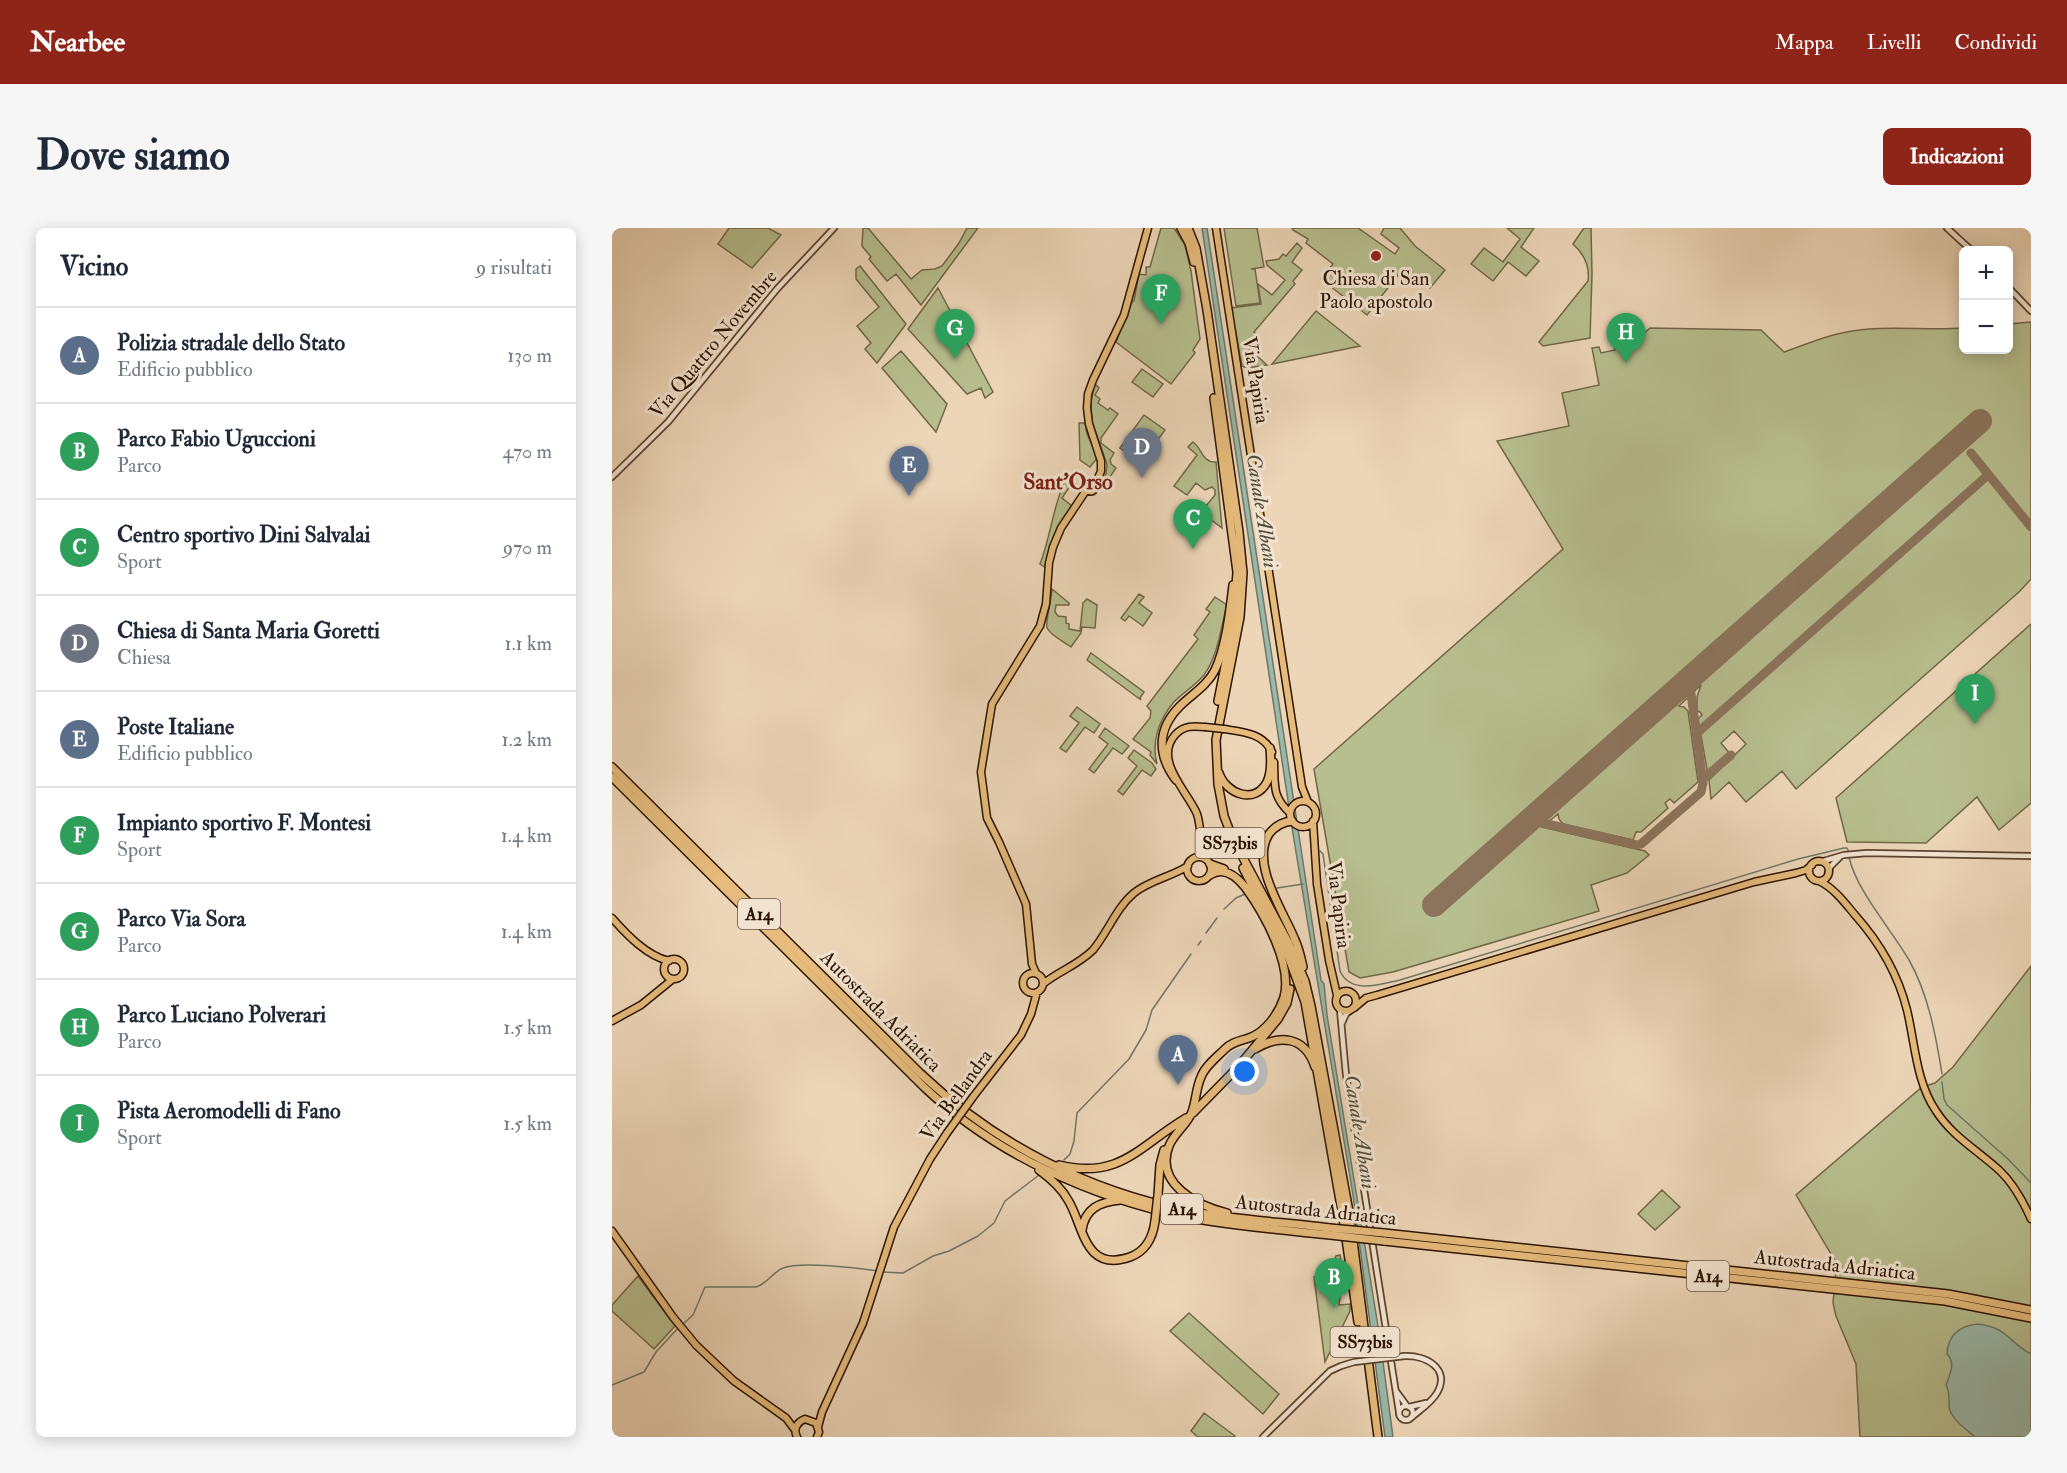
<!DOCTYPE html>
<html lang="it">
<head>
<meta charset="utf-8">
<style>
	:root { --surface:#fff; --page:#f6f6f7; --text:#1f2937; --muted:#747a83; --line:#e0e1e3; --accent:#8f2418 }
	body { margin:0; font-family:"IM FELL Double Pica",serif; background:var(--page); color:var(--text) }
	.controls { position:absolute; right:18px; top:18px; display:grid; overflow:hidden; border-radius:9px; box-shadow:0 3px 15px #0003 }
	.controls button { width:54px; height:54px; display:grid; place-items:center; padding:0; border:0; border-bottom:2px solid var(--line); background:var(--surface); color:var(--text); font:30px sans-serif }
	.you { position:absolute; left:633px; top:844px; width:21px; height:21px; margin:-15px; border:4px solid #fff; border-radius:50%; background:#1a73e8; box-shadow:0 0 0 9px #1a73e833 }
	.badge { display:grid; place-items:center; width:39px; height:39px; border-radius:50%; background:var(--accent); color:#fff; font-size:20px; font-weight:700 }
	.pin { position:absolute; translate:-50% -50px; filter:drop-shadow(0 2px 3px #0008) }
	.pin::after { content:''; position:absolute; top:32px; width:21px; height:18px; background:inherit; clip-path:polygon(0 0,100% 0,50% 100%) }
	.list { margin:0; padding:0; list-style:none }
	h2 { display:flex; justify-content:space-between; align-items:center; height:78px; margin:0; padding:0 24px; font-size:26px }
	h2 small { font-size:20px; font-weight:400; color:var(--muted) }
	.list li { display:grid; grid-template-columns:39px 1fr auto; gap:18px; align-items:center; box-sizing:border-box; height:96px; padding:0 24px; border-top:2px solid var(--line) }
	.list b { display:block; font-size:22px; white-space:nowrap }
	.list p { margin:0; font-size:20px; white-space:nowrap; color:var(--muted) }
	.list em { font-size:20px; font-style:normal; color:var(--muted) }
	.map { position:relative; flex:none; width:1419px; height:1209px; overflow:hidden; border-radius:9px }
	header { display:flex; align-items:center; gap:36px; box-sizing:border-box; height:84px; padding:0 30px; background:var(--accent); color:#fff }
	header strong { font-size:28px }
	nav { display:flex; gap:33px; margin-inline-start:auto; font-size:21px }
	.intro { display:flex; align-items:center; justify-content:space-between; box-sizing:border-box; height:144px; padding:0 36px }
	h1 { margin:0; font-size:42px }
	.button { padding:15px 27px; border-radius:9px; background:var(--accent); color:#fff; font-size:21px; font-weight:700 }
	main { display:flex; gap:36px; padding:0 36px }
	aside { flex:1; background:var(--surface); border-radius:9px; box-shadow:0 3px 15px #0003 }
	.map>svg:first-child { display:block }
	.green { fill:#b7be8f; stroke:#716848; stroke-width:1.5 }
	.water { fill:#9ab9ab; stroke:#6e7767; stroke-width:1.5 }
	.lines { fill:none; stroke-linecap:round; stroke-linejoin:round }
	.stream { stroke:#6e7767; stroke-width:1.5 }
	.taxiway { stroke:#8c745c; stroke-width:9 }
	.runway { stroke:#8c745c; stroke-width:24 }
	.minor-casing { stroke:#5c442e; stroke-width:8 }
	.major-casing { stroke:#2b1300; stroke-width:9 }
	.highway-casing { stroke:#2b1300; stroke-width:10 }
	.minor { stroke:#f3e4d1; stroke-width:4.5 }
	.major { stroke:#e6bb7c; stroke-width:6 }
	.highway { stroke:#e6bb7c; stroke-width:7 }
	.minor-bridge-casing { stroke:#5c442e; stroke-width:8; stroke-linecap:butt }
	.major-bridge-casing { stroke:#2b1300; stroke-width:9; stroke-linecap:butt }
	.highway-bridge-casing { stroke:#2b1300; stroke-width:10; stroke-linecap:butt }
	.minor-bridge { stroke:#f3e4d1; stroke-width:4.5 }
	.major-bridge { stroke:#e6bb7c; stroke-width:6 }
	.highway-bridge { stroke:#e6bb7c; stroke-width:7 }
	.poi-dot { fill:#8f2418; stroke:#f3e4d1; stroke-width:2 }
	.labels { text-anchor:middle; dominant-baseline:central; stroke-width:6; stroke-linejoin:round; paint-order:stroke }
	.shield { fill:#f3e4d1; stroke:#67523f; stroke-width:1.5 }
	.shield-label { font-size:18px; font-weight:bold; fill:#2b1300 }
	.poi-label { font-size:20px; fill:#2b1300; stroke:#f3e4d1 }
	.street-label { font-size:20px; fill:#2b1300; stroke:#f3e4d1 }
	.water-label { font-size:21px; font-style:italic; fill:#524d3c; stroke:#f3e4d1 }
	.quarter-label { font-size:22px; font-weight:bold; fill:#7a1f14; stroke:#f3e4d1 }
</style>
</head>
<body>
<header>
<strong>Nearbee</strong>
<nav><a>Mappa</a><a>Livelli</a><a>Condividi</a></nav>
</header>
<div class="intro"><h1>Dove siamo</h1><a class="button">Indicazioni</a></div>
<main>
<aside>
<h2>Vicino<small>9 risultati</small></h2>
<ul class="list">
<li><span class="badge" style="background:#5c6f8a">A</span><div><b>Polizia stradale dello Stato</b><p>Edificio pubblico</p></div><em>130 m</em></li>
<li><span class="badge" style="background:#2e9e5b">B</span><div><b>Parco Fabio Uguccioni</b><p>Parco</p></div><em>470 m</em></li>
<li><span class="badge" style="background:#2e9e5b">C</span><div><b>Centro sportivo Dini Salvalai</b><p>Sport</p></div><em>970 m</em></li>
<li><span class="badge" style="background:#6b7280">D</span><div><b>Chiesa di Santa Maria Goretti</b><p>Chiesa</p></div><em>1.1 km</em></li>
<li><span class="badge" style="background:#5c6f8a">E</span><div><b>Poste Italiane</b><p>Edificio pubblico</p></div><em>1.2 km</em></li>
<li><span class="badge" style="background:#2e9e5b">F</span><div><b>Impianto sportivo F. Montesi</b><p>Sport</p></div><em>1.4 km</em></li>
<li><span class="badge" style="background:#2e9e5b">G</span><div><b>Parco Via Sora</b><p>Parco</p></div><em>1.4 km</em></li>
<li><span class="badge" style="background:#2e9e5b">H</span><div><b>Parco Luciano Polverari</b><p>Parco</p></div><em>1.5 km</em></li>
<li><span class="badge" style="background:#2e9e5b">I</span><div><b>Pista Aeromodelli di Fano</b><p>Sport</p></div><em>1.5 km</em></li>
</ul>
</aside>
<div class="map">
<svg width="1419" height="1209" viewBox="0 0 1419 1209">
	<rect width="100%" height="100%" fill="#edd6b8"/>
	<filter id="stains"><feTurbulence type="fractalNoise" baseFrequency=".00333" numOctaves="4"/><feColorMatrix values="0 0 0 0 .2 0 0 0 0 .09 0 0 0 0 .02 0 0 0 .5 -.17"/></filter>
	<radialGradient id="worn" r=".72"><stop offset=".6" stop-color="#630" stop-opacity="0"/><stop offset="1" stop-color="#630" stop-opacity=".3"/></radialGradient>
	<!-- green -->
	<path class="green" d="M117,0H156L169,7L140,40L106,16Z
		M251,0H256L299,51L310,42L323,41L330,38L347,15L355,0H366L309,77L284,46L275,53L257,31L259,29L250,18Z
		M549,0H562L573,17L579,43L588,111L581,122L583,125L559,156L504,114L520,74L522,73L527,46L534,47V39H538Z
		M612,0H645L652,39L639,41H643L648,75L624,78Z
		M680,0H746L783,26L787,20L769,6L772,0H788L803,18L833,42L818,60L805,49L803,52L789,43L755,87L709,51L721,36L694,15L696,11L681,2Z
		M895,0H922L909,19L927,33L914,48L896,34L881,53L859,36L872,20L891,34L908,11Z
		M972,0H979L980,46L978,110L931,118L927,114L976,53C978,38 972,26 961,16Z
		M685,15L690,20L680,34L690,42L681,53L683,56L642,104L645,107L635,119L655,137L635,140L630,138L619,80L649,76L646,56L660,67L673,52L655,37L654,33L667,31L671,26L674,28Z
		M248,38L294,96L265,135L253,121L259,115L245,98L267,79L244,51V41Z
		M326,60L381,164L373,170L369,160L355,166L296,101Z
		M704,83L748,118L660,136Z
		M1419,94V351L1408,363L1184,561L1170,543L1134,574L1117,554L1099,571L1097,552L1134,516L1122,503L1109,515L1119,527L1096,547L1086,491L1090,487L1088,484L1085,483V469L1089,457L1067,478L1072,479L1076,483L1086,554L1062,575L1058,571L1053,575L1056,580L1029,604H1024L1021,612L951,596L947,591L946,586L930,599L1033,623L1037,627L1015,645L979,657L987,683L781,744L748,750L737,744L702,541L951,321L885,213L957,198L950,165L987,157L980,120L987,119L989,125L1003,122L1002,116L1026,110L1038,100L1149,102L1172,124C1190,118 1210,109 1230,105C1270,96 1311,103 1351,100L1352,122H1396L1397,96Z
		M289,123L335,176L324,204L270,140Z
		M530,141L551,156L541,169L520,154Z
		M483,156L487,160L483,167L488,171L486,175L496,182L498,180L506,186L489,210V215L502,225L498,232L499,236L504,240L490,261L488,258L494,246L495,236L480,194L479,173Z
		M532,187L553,202L529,235L508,220Z
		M467,195H473L475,206L486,229L478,239L468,232Z
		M581,214C590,220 590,235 604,234L610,300L589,284L603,267V262L600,259L593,262L584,255L575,267L562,258L585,227L576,219Z
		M454,250L472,261L469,265L458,258L450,270L460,278C447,297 437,316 434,340L428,336C439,308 441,277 454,250Z
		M440,361L457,375V377H444L443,384L446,388L454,389V395L457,396V401L468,403L471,375L475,371L485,377L483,400L470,399L469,405L459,419C453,414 439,408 435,400C433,395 440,369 440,361Z
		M527,366L532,369L527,375L540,385L531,398L517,388L513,393L509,390Z
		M603,369L615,377C609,399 606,428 592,447C583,458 570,465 561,475C547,492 539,514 545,536L538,527L539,524L521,511L538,490L539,483L535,478L586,411L582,407L598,384L594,381Z
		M1419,396V575L1387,602L1365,569L1314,615L1235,614L1224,570Z
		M479,425L532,464L528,470L529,472L475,432Z
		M465,479L488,496L482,505L473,499L454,524L448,520L467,495L458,488Z
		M493,500L517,518L510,526L501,520L482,545L477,541L496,516L487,509Z
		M522,522L540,535L544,541L539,548L530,542L511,567L506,563L525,538L516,530Z
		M1419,738V1209H1248L1244,1136L1224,1088L1221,1075L1224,1040L1222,1031L1184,967L1310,859L1323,855L1341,839Z
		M1050,962L1068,979L1043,1002L1026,986Z
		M728,1027L729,1032H726L728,1051H732L733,1063H729L727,1077L738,1076V1083L713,1134L702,1049L718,1042L724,1028Z
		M26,1048L63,1098L42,1121L0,1083V1077Z
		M577,1085L667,1166L651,1186L558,1103Z
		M592,1185L623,1208L622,1209H586L579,1203Z"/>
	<!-- water -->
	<path class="water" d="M590,0H595L701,700L709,752L712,756L715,787L767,1104L781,1209H773L741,967L681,606Z
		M1365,1096C1396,1099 1396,1114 1419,1126V1209H1363C1354,1201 1337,1190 1337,1177C1337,1169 1338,1165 1334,1157C1338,1146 1344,1135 1335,1126C1336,1107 1348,1098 1365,1096Z"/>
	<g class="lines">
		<!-- stream -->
		<path class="stream" d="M708,623L711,626L728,743C739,767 769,756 788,752L1186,631L1232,620H1235L1237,624
			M1237,629C1244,662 1279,701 1297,732C1316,765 1324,808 1330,846
			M665,660L691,656
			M612,681L624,670L633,666
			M594,705L605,690
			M586,717L589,713
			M1330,854L1332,871L1335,877L1397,932L1419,955
			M452,932L458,926L462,913L465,885L517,831L534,802L540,782L579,726
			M270,1044L291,1045L321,1028L337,1023L366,1008L382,995L393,973L427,947
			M71,1096L81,1087L93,1059H144C155,1056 161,1044 171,1040C189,1033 245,1040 266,1043
			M0,1157L32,1144L44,1124L67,1099"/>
		<!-- taxiway -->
		<path class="taxiway" d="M1359,225L1419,299
			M1084,506L1376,247
			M1090,552L1119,527
			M918,592L1025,617L1029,616L1089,564L1091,555L1077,451"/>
		<!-- runway -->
		<path class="runway" d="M822,677L1368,193"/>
		<defs>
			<path id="minor" d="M1335,0L1359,22
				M1396,59L1419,83
				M0,249L56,194L165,61L222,0
				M1208,634L1232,627L1255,625L1419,628
				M1216,644L1219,638L1227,630
				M728,782L734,847L787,1184
				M730,795L734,786L738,783
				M793,1128C814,1127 839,1141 825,1165C819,1175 808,1182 800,1189
				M784,1163L795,1178
				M787 1185a7 7 0 1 1 14 0a7 7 0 1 1-14 0Z
				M797,1179L814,1175
				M651,1209L718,1143L729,1138L742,1134"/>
			<path id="major" d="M604,0L690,559L696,574
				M475.5 260a3.5 3.5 0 1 1 7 0a3.5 3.5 0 1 1-7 0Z
				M482,260L489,243V233L477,196L475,180L476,166L481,152L512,87L536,0
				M593,499C582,498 572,497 563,507C541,532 576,564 585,586C590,601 587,617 594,631
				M612,501C631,504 651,505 660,524
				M662,534C663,558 660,568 678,585
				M678 586a13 13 0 1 1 26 0a13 13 0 1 1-26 0Z
				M701,593L705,656L717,732L725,767
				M575 641a12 12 0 1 1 24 0a12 12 0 1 1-24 0Z
				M1197 643a10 10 0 1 1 20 0a10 10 0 1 1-20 0Z
				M1207,653C1222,660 1233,675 1243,687C1268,715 1286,746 1295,782C1303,815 1304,854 1324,883C1340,908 1365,922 1387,942C1401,955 1411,973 1419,991
				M0,690C15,707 35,728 57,733
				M52 741a10 10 0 1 1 20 0a10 10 0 1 1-20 0Z
				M411 755a10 10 0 1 1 20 0a10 10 0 1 1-20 0Z
				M424,745L420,736L414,676L387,614L375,590L369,544L380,476L428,398L434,376L437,335L441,319L449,300L475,261
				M431,756C447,743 466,737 481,722C496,704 504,680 522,665C538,652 559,649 576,638
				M724 773a10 10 0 1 1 20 0a10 10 0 1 1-20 0Z
				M742,780L754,770L765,767L1142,654L1184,645L1194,642L1200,637
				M0,793L29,777L61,751
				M361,869L409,807L419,786L425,764
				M0,1003L61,1089L84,1117L122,1153L174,1190L183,1202
				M206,1199L210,1184L251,1095L282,999L318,931L335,905
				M185,1209C181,1201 185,1194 193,1191L204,1195L207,1204L205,1209"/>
			<path id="highway" d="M569,0L577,15L582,34
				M576,0L584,20L595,82L627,304L631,345L628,389L604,512L606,556L612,588L620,609L676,714L693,753L699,778L738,989L766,1209
				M602,170L625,344L621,398L606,473
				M0,539L308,845C383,916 476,963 577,983C624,992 671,994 718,1000
				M607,545C614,566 643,577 655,554C660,544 659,531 658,520
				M0,549L312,859C383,926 478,969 574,989C621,998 670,1002 718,1007
				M564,552C545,527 545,501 568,478C580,466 595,458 603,442C614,419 618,382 621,357
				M680,593C670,594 663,598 657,606C638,636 672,684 683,712C687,720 689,730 691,739
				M598,636L612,641
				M631,640L675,725L693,774L731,990L746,1094
				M598,647C611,638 624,648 633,659C652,685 681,737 672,769C667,785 654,804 637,810C628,813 620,814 613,821C605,829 593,838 589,849C584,860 584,873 580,884C575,897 562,905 557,918C542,956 586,978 615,985
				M643,821C668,806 693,808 703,839
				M581,885L626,839L666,791L675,775L678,761
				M447,937C508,952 527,918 574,890
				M427,942C438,950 449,959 456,972C472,998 472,1045 518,1029C534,1023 541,1009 543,993
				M546,967L548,937L552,922
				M470,1002C473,980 488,974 508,972
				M772,1005L1336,1066L1419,1082
				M772,1013L1333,1073L1419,1090"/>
		</defs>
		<!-- minor casing -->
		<use href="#minor" class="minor-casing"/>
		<!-- major casing -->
		<use href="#major" class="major-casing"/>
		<!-- highway casing -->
		<use href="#highway" class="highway-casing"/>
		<!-- minor -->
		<use href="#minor" class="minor"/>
		<!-- major -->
		<use href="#major" class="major"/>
		<!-- highway -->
		<use href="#highway" class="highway"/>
		<defs>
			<path id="minor-bridge" d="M742,1134L793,1128"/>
			<path id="major-bridge" d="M593,499L612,501
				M335,905L361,869"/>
			<path id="highway-bridge" d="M543,993L546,967
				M718,1000L772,1005
				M718,1007L772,1013"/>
		</defs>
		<!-- minor-bridge casing -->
		<use href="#minor-bridge" class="minor-bridge-casing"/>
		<!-- major-bridge casing -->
		<use href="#major-bridge" class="major-bridge-casing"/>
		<!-- highway-bridge casing -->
		<use href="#highway-bridge" class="highway-bridge-casing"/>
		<!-- minor-bridge -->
		<use href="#minor-bridge" class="minor-bridge"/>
		<!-- major-bridge -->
		<use href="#major-bridge" class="major-bridge"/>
		<!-- highway-bridge -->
		<use href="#highway-bridge" class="highway-bridge"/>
	</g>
	<!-- markers -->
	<circle class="poi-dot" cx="764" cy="28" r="6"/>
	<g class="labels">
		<!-- shield labels -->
		<g class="shield">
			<rect x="583.5" y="600" width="69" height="30" rx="4.5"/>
			<rect x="126" y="671" width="42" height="30" rx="4.5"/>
			<rect x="549" y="966" width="42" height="30" rx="4.5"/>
			<rect x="1075" y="1033" width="42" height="30" rx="4.5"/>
			<rect x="718.5" y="1099" width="69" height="30" rx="4.5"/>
		</g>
		<g class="shield-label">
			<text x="618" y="615">SS73bis</text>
			<text x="147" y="686">A14</text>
			<text x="570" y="981">A14</text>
			<text x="1096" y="1048">A14</text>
			<text x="753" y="1114">SS73bis</text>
		</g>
		<!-- poi labels -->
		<g class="poi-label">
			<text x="764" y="50">Chiesa di San<tspan x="764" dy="23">Paolo apostolo</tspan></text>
		</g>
		<!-- street labels -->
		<g class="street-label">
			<text transform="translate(101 116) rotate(-50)">Via Quattro Novembre</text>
			<text transform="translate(644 152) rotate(81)">Via Papiria</text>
			<text transform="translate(727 677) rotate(83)">Via Papiria</text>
			<text transform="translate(269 783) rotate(45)">Autostrada Adriatica</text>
			<text transform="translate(344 867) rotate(-54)">Via Bellandra</text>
			<text transform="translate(704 982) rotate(6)">Autostrada Adriatica</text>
			<text transform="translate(1223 1037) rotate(6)">Autostrada Adriatica</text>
		</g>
		<!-- water labels -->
		<g class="water-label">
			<text transform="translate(650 283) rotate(81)">Canale Albani</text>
			<text transform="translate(748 904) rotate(81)">Canale Albani</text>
		</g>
		<!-- quarter labels -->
		<g class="quarter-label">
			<text x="456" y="254">Sant'Orso</text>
		</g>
	</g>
	<rect width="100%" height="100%" filter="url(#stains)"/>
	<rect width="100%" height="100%" fill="url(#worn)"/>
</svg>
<div class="controls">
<button>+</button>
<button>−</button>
</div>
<div class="you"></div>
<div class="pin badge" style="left:566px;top:857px;background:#5c6f8a">A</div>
<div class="pin badge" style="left:722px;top:1080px;background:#2e9e5b">B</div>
<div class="pin badge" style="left:581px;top:321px;background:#2e9e5b">C</div>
<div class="pin badge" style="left:530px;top:250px;background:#6b7280">D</div>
<div class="pin badge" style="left:297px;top:268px;background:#5c6f8a">E</div>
<div class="pin badge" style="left:549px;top:96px;background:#2e9e5b">F</div>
<div class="pin badge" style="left:343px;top:131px;background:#2e9e5b">G</div>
<div class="pin badge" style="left:1014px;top:135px;background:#2e9e5b">H</div>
<div class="pin badge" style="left:1363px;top:496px;background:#2e9e5b">I</div>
</div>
</main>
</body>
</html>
